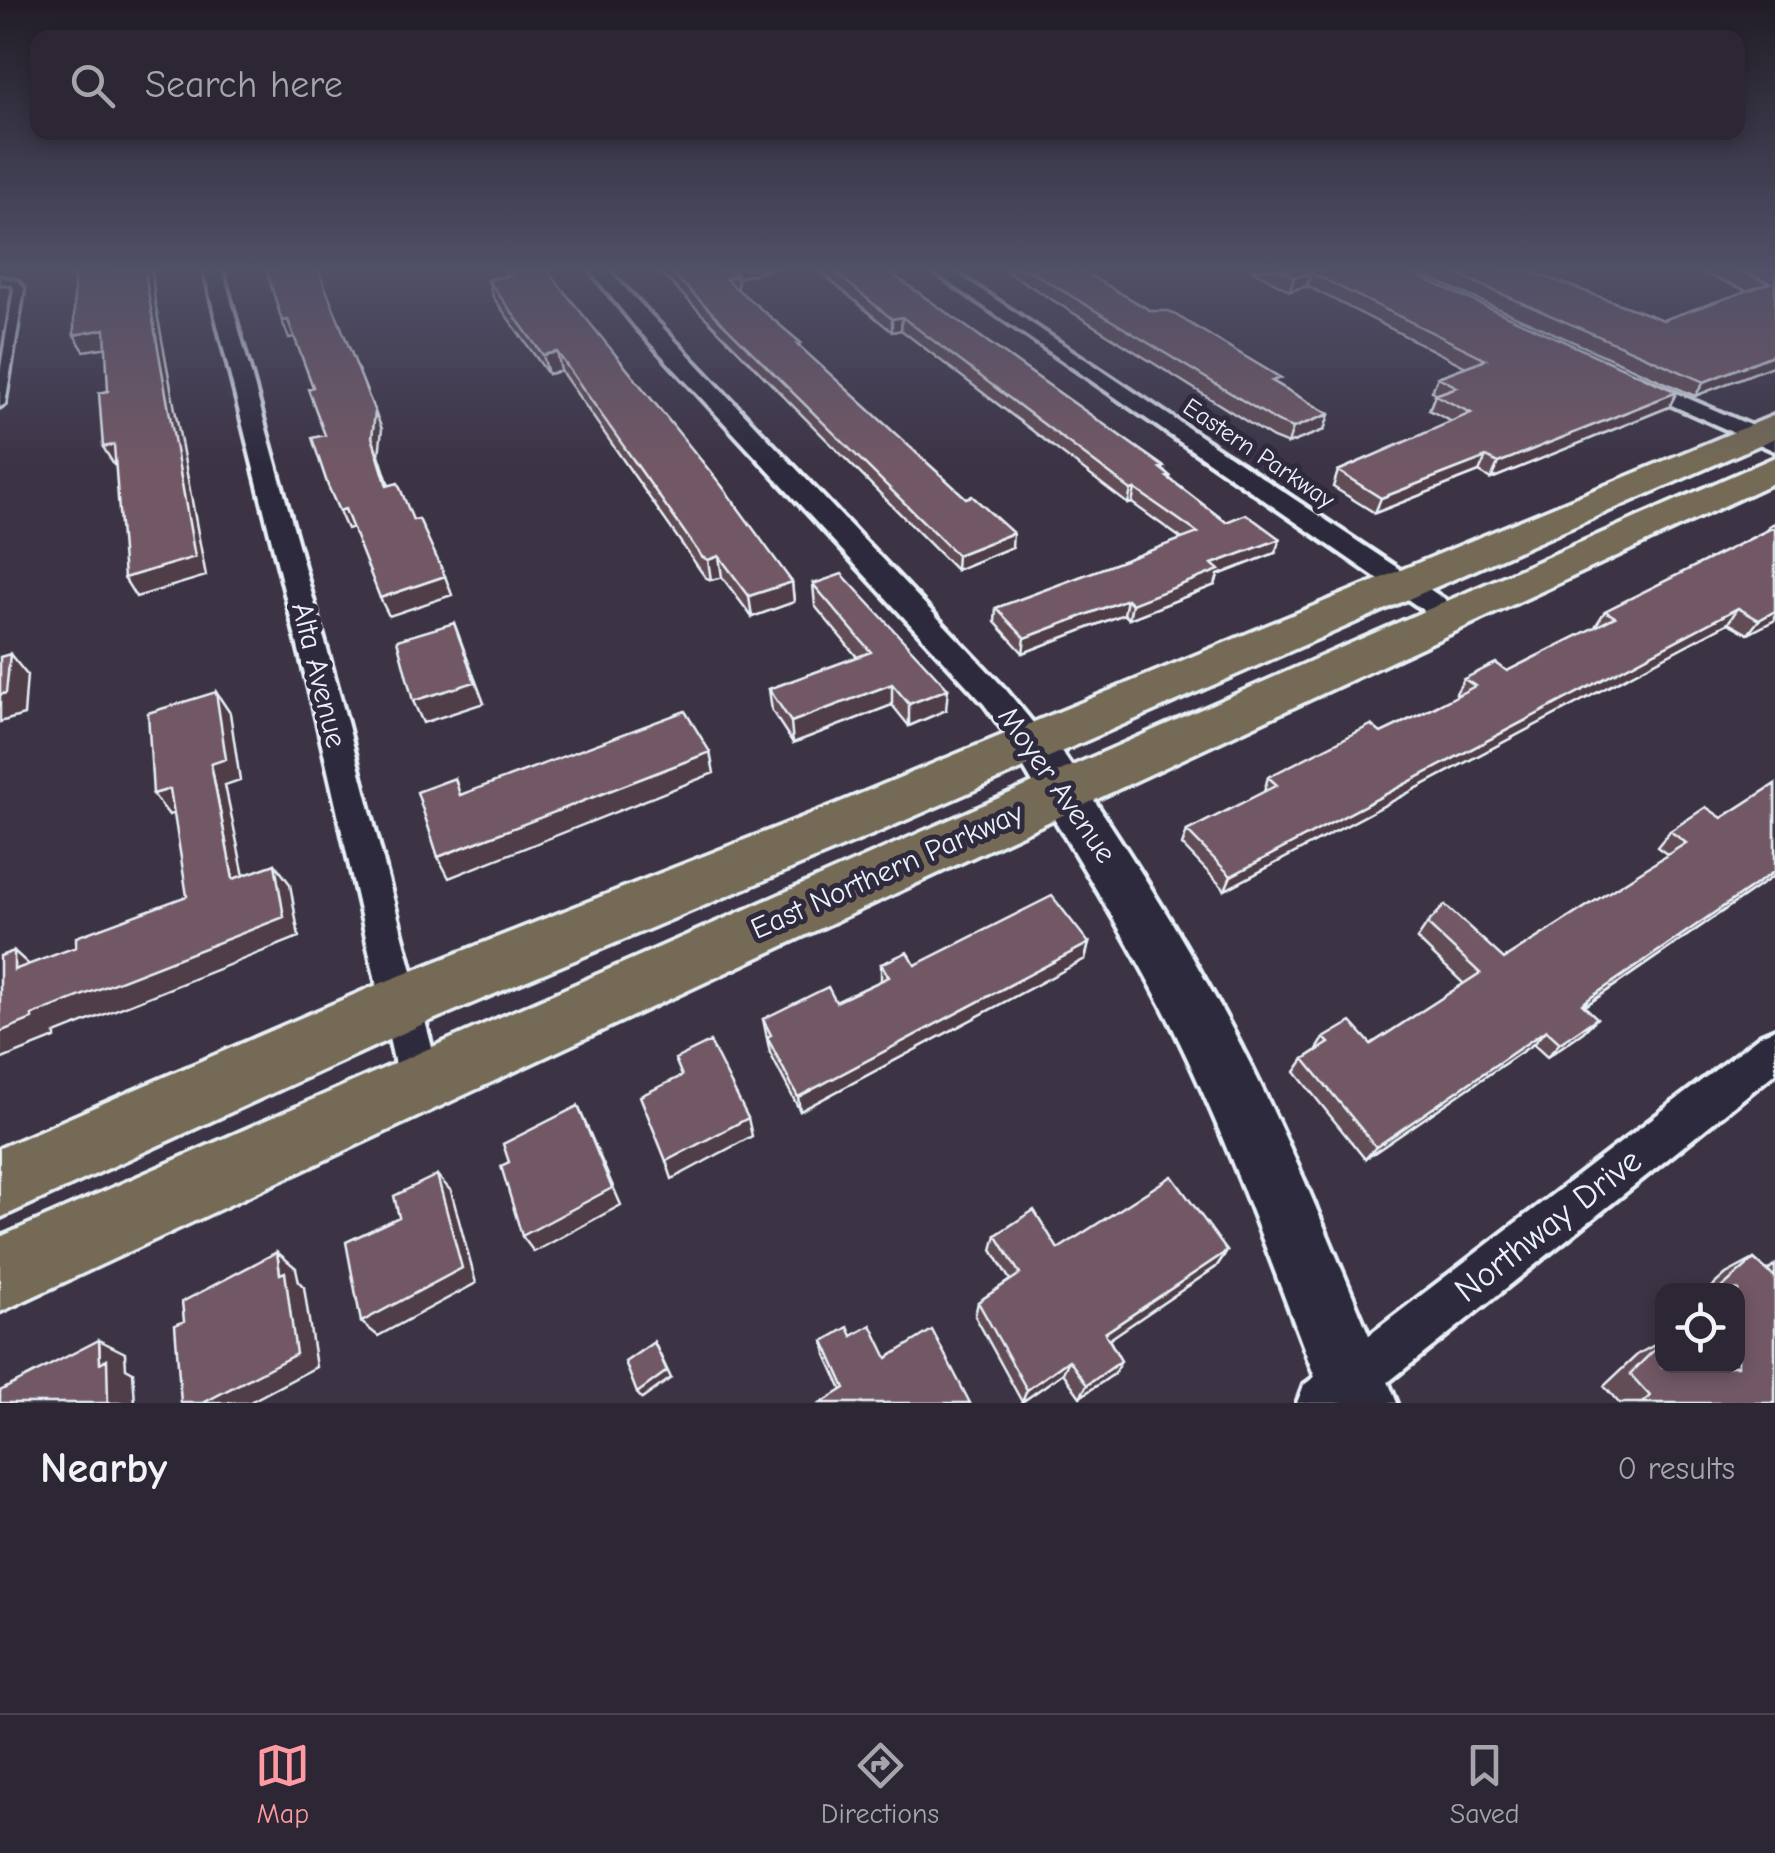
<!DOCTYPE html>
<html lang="en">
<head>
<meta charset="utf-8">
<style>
	:root { --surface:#2d2634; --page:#393240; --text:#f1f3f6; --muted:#a7a5ac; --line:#48434f; --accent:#ff9aa2 }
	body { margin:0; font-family:"Comic Neue",sans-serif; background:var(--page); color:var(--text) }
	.controls { position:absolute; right:30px; bottom:30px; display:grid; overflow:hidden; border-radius:20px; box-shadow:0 5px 15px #0003 }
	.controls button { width:90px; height:90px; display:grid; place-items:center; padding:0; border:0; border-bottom:2px solid var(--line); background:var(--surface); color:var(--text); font:50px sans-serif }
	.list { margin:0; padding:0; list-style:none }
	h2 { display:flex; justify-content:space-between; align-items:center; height:130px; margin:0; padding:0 40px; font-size:42px }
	h2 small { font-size:32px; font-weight:400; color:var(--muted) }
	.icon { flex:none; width:55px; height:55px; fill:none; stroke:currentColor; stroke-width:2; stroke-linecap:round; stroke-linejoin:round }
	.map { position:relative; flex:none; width:1775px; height:1403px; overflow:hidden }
	.search { position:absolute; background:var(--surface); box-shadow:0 5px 15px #0003; left:30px; right:30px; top:30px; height:110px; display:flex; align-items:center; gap:25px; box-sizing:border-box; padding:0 35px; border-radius:20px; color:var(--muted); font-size:38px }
	.sheet { height:310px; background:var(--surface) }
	nav { display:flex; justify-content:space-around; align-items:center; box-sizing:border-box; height:140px; border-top:2px solid var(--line); background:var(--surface); font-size:28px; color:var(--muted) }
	nav a { display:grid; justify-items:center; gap:5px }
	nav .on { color:var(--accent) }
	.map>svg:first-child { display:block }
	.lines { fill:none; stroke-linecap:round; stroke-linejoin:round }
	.lane-casing { stroke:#e8f1f8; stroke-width:7 }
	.street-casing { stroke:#e8f1f8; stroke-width:8 }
	.secondary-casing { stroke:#e8f1f8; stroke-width:8 }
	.primary-casing { stroke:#e8f1f8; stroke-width:7 }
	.lane { fill:#2f2a3d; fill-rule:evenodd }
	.street { fill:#2f2a3d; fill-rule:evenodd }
	.secondary { fill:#2f2a3d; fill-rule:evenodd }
	.primary { fill:#756a55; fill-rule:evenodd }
	.wall { fill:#624d57; stroke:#e8f1f8; stroke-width:2.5 }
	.shaded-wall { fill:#503e47; stroke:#e8f1f8; stroke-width:2.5 }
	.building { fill:#725965; stroke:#e8f1f8; stroke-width:2.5 }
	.labels { text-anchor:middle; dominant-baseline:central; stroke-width:10; stroke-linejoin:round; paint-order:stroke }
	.far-street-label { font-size:25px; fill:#e8f1f8; stroke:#2f2a3d }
	.street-label { font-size:30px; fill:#e8f1f8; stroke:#2f2a3d }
	.near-street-label { font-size:35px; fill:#e8f1f8; stroke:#2f2a3d }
</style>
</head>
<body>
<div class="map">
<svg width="1775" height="1403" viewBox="0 0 1775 1403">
	<rect width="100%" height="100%" fill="#3c3345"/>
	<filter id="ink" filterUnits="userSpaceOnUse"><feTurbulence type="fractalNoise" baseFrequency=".01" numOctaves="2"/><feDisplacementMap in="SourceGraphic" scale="20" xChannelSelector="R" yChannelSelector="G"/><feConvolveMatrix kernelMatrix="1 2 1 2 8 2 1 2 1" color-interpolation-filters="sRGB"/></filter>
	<g filter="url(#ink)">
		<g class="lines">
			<defs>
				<path id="lane" d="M0,277L18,281L24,289L5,404L0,407V373L14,289L12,285L0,283Z"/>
				<path id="street" d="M204,269H222L347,722L441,1082L435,1096L420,1102L405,1096L399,1082L317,722Z
					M589,269H607L1006,690L1043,735L1048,743L1043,751C1016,759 1000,724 984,704L635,326Z
					M930,269H950L1459,609L1463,615L1459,621H1439Z
					M1636,376L1775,436V451L1629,386L1626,382Z
					M1775,1029V1073L1362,1403H1297L1304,1385L1761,1035Z"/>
				<path id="secondary" d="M1032,727L1048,732C1125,844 1199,959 1259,1082C1310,1187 1352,1296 1397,1403H1325C1276,1277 1233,1150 1173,1028C1124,929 1064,839 1010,743L1016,732Z"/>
				<path id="primary" d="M1775,415V438L874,834L423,1024L0,1218V1148L379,984L836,804Z
					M1775,457V482L0,1312V1237Z"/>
			</defs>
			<!-- lane casing -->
			<use href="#lane" class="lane-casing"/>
			<!-- street casing -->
			<use href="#street" class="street-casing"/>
			<!-- secondary casing -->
			<use href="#secondary" class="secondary-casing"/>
			<!-- primary casing -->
			<use href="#primary" class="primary-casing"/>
			<!-- lane -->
			<use href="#lane" class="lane"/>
			<!-- street -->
			<use href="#street" class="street"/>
			<!-- secondary -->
			<use href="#secondary" class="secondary"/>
			<!-- primary -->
			<use href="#primary" class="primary"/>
		</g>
		<!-- wall -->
		<path class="wall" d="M503,269H546L792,582L794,602L752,617L722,577L711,580L705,577L561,371L548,374L493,297L488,280L506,276Z
			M657,269H774L737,278V289L801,348L1012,547L956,570Z
			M817,269H885L1164,467L1163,470L1170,476V479L1226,522L1275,553L1218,575L1215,585L1129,619L1124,614L1023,653L995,622L996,608L1182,539L1132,503L1128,504L901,330L892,332Z
			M1003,269H1079L1329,414L1324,430L1288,444L1273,438Z
			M1250,269H1402L1669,407L1491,479L1479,472L1375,513L1333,487L1338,471L1452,422L1429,410L1435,395L1437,394L1432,391L1438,377L1466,367L1307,286L1290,291Z
			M1409,269H1524L1663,320L1748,291L1693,269H1775V365L1695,396Z
			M1775,523V620L1748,634L1728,623L1225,890L1182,845L1187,831L1264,792L1268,777L1381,733L1459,695L1456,693L1464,679L1507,671L1597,626L1596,625L1605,611L1765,531L1769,526Z
			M813,584L946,710L909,726L892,705L793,743L772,711L769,689L857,657L815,606Z
			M1775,784V875L1584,1007L1597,1018L1583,1032L1547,1057L1533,1044L1365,1159L1295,1072L1304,1059L1316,1051L1324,1038L1371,1044L1464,984L1417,939L1427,924L1504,959L1668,855L1657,847L1670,831L1722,818Z
			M1089,943L1085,959L800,1111L770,1053L763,1019L836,1002L881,981V964L915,965Z
			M996,1235L1058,1249L1227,1251L1216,1267L1109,1339L1121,1361L1114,1374L1080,1397L1063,1373L1022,1402L975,1316L978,1302L1010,1280L992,1250Z
			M1754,1259L1768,1271L1775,1265V1403H1619L1604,1386L1638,1354L1662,1341V1366H1738V1290H1708L1726,1274Z
			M852,1336L887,1358L842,1390L826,1355L824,1341Z"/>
		<!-- shaded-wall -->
		<path class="shaded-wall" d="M145,269H152L155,302L206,576L136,597L124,578L147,286Z
			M727,269H774L737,278L738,289L728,291L726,279Z
			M1311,273L1307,286L1290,291L1294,277Z
			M902,317L901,330L892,332V319Z
			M288,320L295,337L289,338L282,321Z
			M105,329L115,346L84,351L74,335Z
			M557,352L561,371L548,374L543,355Z
			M1775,354V365L1695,396L1704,382Z
			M1677,392L1669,407L1491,479L1498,463Z
			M375,412L382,429L379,455L395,504L372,437Z
			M1329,414L1324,430L1288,444L1293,428Z
			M114,445L125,463L114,465L103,447Z
			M1486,457L1479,472L1375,513L1381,498Z
			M1135,489L1132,503L1128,504L1131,490Z
			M345,509L353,527L347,529L339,511Z
			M1013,533L1012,547L956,570L957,555Z
			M1280,539L1275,553L1218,575L1215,585L1129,619L1132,604L1212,564Z
			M719,556L722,577L711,580L708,560Z
			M445,576L452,595L389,616L380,598Z
			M792,582L794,602L752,617L749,596Z
			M1127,599L1124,614L1023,653L1025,638Z
			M1738,608L1728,623L1225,890L1231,876Z
			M1775,611V620L1748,634L1759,620Z
			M454,623L484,703L423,723L413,701Z
			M10,654L27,675L24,715L0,722V695Z
			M892,684V705L793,743L791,722Z
			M948,689L946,710L909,726V704Z
			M216,692L230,713L240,780L225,785L249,900L233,879L211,764Z
			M710,752L714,773L449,878L438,857Z
			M170,789L186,810L169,815L153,794Z
			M275,864L290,884L299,937L55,1034V1038L0,1060V1032L32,1015Z
			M1775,871V875L1576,1012L1590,998Z
			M1089,943L1085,959L800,1111L798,1097Z
			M14,951L36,971L14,970Z
			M1597,1018L1583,1032L1547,1057L1560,1043Z
			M1546,1030L1533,1044L1365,1159L1376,1147Z
			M578,1106L621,1205L534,1252L522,1236Z
			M748,1118L752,1136L672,1179L666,1161Z
			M437,1175L451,1191L476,1283L378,1336L361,1322Z
			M1227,1251L1216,1267L1098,1347L1105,1333Z
			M277,1252L296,1268L299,1282L304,1287L316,1367L248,1403H203L280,1274Z
			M99,1340L125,1353L126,1368L133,1372L135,1403H108L100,1363Z
			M654,1342L671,1378L642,1399L637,1393Z
			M1069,1360L1063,1373L1022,1402L1027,1390Z
			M1121,1361L1114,1374L1080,1397L1087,1385Z"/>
		<!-- building -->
		<path class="building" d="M74,269H145L147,286L195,557L124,578L114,445L103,447L99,393L108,391L105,329L74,335Z
			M266,269H318L375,412L372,437L387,486L398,483L413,520L419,519L445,576L380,598L345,509L339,511L328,486L312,438L325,435L308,389L313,387L288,320L282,321Z
			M507,269H546L722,486L792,582L749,596L719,556L708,560L702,557L557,352L543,355L488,280L511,275Z
			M668,269H729L737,276L726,279L729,282L801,343L797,344L966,498L972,496L1013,533L957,555Z
			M831,269H885L1164,467L1160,468L1170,476L1167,477L1226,522L1246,514L1280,539L1212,564L1219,570L1132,604L1127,599L1025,638L996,608L1198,533L1135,489L1131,490L902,317L892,319Z
			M1027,269H1079L1151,311H1169L1281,378L1272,381L1329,414L1293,428L1278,422Z
			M1279,269H1402L1677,392L1498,463L1486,457L1381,498L1338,471L1471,413L1435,395L1457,387L1438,377L1486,359L1311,273L1294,277Z
			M1444,269H1524L1663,320L1770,283L1734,269H1775V354L1704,382Z
			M1775,523V611L1759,620L1738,608L1231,876L1187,831L1277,785L1268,777L1371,725L1381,733L1430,710L1475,686L1464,679L1496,663L1507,671L1615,617L1605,611L1772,528L1769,526Z
			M842,574L948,689L909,704L892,684L791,722L769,689L871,652L813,584Z
			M454,623L475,682L413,701L397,640Z
			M10,654L6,693L0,695V657Z
			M216,692L226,759L211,764L233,879L275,864L284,917L32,1015V1019L0,1032V956L14,951V970L76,947V937L187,896L170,789L153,794L148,713Z
			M685,711L710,752L438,857L417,792L455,778L460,795Z
			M1775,784V871L1590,998L1582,1004L1597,1018L1560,1043L1546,1030L1376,1147L1304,1059L1329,1043L1324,1038L1351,1022L1371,1044L1480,973L1427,924L1445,905L1504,959L1686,843L1670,831L1706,807L1722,818Z
			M1052,896L1089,943L798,1097L767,1037L771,1035L763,1019L828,987L836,1002L889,977L881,964L907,952L915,965Z
			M710,1042L748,1118L666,1161L640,1096L682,1076L675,1059Z
			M578,1106L612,1188L522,1236L501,1166L509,1162L503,1144Z
			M437,1175L462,1268L361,1322L346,1242L399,1217L394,1196Z
			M1172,1176L1227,1251L1105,1333L1121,1361L1087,1385L1069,1360L1027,1390L978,1302L1020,1274L996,1235L1034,1210L1058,1249Z
			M277,1252L280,1274L285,1272L296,1354L203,1403H181L175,1325L184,1321L182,1302Z
			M1754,1259L1773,1276L1775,1275V1403H1642L1650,1396L1630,1374L1662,1342V1366H1738V1315L1740,1313L1738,1310V1290H1719Z
			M871,1325L887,1358L932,1330L970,1403H821L845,1388L824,1341L848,1327L852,1336Z
			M99,1340L100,1363L107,1359L108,1403H0V1391Z
			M654,1342L667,1371L637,1393L625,1362Z"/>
	</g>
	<!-- sky -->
	<linearGradient id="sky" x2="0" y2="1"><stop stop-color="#211c26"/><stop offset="0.58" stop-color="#505068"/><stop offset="1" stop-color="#505068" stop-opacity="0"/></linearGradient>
	<rect width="1775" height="466" fill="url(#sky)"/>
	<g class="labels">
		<!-- far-street labels -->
		<g class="far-street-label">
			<text transform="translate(1259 453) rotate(34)">Eastern Parkway</text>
		</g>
		<!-- street labels -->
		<g class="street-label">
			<text transform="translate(319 675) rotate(76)">Alta Avenue</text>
			<text transform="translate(1057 785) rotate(55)">Moyer Avenue</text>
			<text transform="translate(887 871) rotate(-24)">East Northern Parkway</text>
		</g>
		<!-- near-street labels -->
		<g class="near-street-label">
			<text transform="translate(1548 1225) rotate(-38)">Northway Drive</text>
		</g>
	</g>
</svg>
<div class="controls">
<button><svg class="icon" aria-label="locate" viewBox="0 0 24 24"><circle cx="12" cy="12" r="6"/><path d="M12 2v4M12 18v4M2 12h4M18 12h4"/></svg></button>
</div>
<div class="search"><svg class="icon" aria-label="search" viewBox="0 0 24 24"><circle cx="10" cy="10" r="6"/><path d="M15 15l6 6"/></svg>Search here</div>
</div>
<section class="sheet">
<h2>Nearby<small>0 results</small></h2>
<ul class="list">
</ul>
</section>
<nav>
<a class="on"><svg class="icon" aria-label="map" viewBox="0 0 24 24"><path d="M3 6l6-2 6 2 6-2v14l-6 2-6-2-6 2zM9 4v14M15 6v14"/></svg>Map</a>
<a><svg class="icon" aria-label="directions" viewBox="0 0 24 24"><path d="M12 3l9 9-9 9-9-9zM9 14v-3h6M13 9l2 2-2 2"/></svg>Directions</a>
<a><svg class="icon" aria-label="saved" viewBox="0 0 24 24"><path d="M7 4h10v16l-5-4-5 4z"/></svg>Saved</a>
</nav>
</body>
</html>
